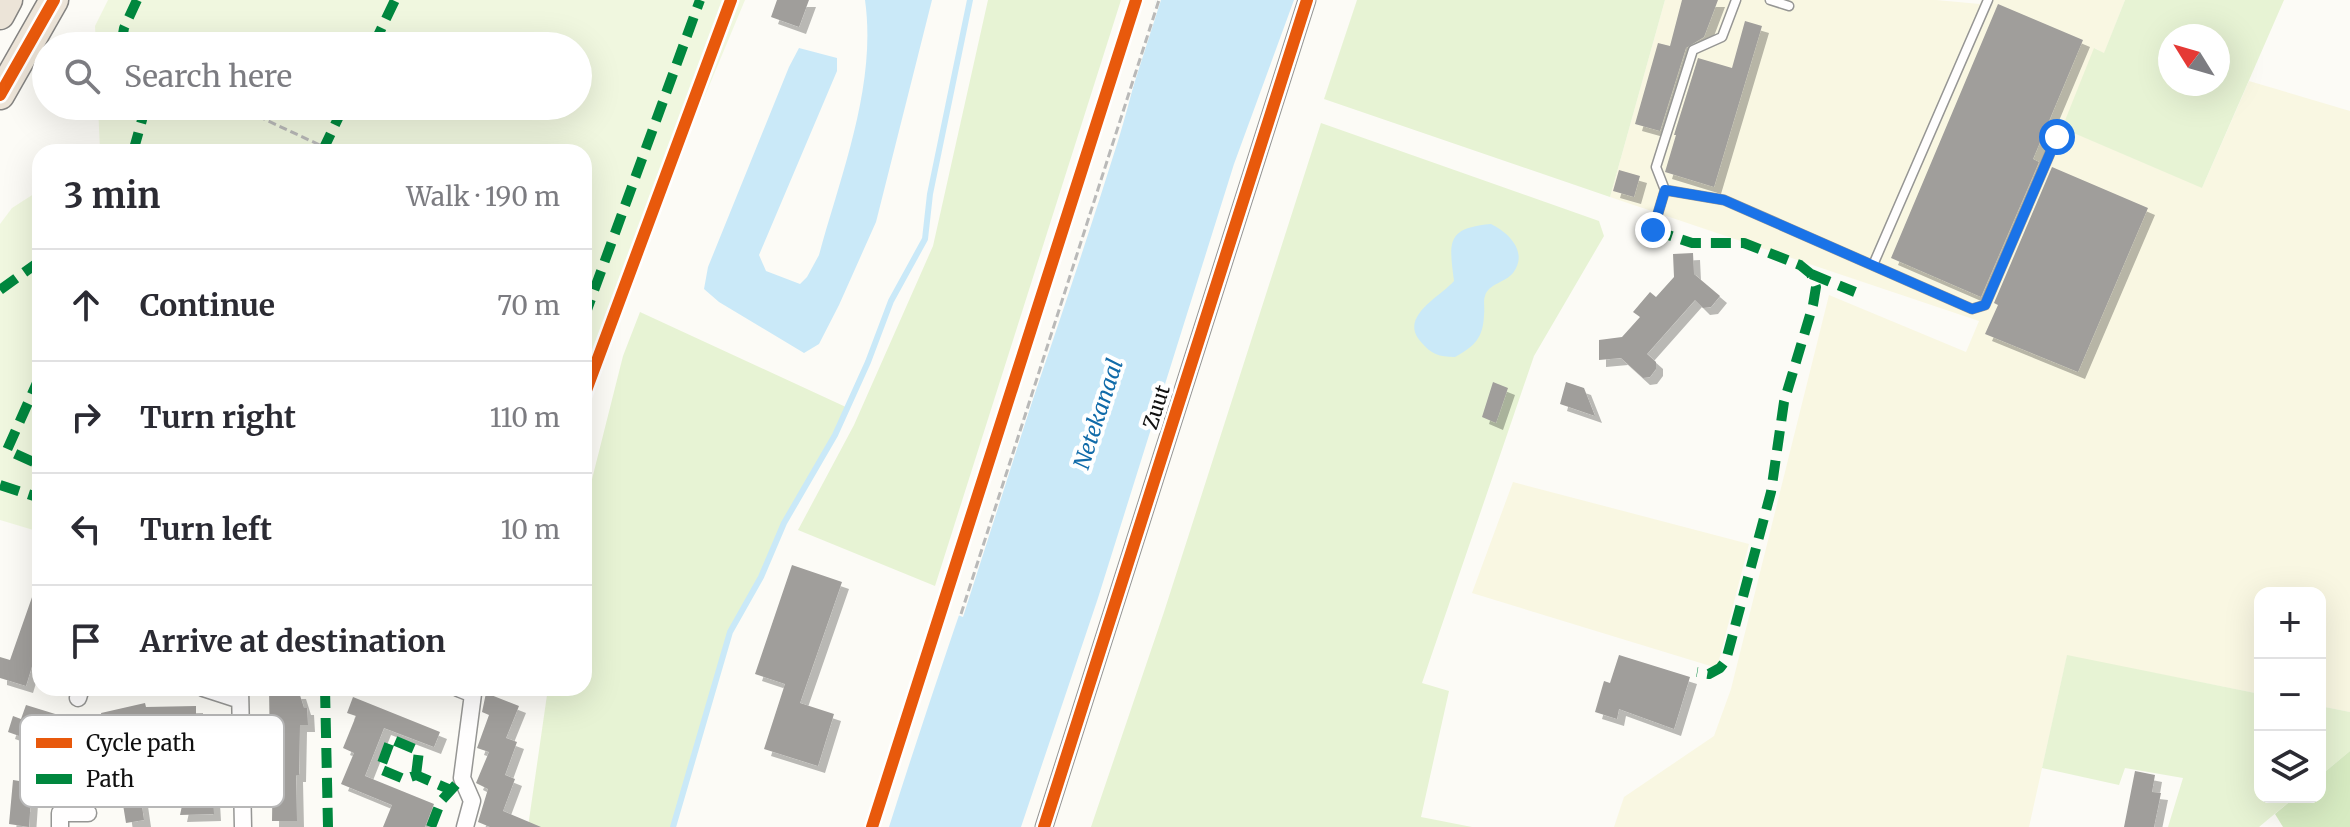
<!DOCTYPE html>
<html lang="en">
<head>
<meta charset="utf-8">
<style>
	:root { --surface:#fff; --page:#f2f2f3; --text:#2b2b33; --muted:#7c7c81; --line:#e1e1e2 }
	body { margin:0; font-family:Merriweather,serif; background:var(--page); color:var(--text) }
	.controls { position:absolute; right:24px; bottom:24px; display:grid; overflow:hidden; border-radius:16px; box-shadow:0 8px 32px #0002 }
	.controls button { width:72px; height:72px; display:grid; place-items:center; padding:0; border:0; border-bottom:2px solid var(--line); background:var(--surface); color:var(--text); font:40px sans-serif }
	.compass { position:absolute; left:2158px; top:24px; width:72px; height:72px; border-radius:50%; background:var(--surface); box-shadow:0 8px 32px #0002; rotate:307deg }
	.stop { position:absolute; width:24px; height:24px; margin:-18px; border:6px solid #1a73e8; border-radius:50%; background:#fff }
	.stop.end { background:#1a73e8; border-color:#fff; box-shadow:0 2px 8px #0008 }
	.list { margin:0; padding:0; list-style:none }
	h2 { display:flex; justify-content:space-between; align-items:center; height:104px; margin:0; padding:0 32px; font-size:34px }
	h2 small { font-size:26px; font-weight:400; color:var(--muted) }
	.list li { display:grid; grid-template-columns:52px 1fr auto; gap:24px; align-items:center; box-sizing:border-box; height:112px; padding:0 32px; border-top:2px solid var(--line) }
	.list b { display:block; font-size:30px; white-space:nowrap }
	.list em { font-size:26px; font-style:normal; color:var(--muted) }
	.icon { flex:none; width:44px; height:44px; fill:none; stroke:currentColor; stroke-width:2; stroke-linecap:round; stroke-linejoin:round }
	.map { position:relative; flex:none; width:2350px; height:827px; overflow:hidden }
	.search { position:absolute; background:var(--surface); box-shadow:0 8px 32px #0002; left:32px; top:32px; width:560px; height:88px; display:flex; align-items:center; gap:20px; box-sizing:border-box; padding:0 28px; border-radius:44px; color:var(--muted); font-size:30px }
	.panel { position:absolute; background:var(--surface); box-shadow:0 8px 32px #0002; left:32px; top:144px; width:560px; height:552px; border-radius:24px }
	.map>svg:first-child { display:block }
	.farmland { fill:#f9f7e2 }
	.green { fill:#e7f3d4; fill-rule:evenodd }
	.forest { fill:#d7ebc2 }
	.pitch { fill:#f0f7df }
	.water { fill:#cae9f8 }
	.pier { fill:#fcfbf6 }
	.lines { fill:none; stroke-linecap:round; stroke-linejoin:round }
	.stream { stroke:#cae9f8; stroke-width:6 }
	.building { fill:#a09e9b; filter:url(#shadow) }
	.service-casing { stroke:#969694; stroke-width:11 }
	.minor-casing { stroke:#969694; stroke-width:19 }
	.trunk-casing { stroke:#848381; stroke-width:31 }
	.path { stroke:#b9b9b8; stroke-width:3; stroke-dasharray:8 4; stroke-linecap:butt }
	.service { stroke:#fffefe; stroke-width:8 }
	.minor { stroke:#fffefe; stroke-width:16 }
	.trunk { stroke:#ece4d8; stroke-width:28 }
	.quiet { stroke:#00873e; stroke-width:10; stroke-dasharray:20 10; stroke-linecap:butt }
	.cycleway-casing { stroke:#fff; stroke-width:17 }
	.cycleway { stroke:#e8590c; stroke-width:12 }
	.route { stroke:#1a73e8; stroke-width:10 }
	.labels { text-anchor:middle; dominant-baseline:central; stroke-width:8; stroke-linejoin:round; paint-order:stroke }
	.street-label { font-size:20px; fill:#101010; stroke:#fff }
	.water-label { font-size:22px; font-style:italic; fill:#116ba9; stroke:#fff }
	.key { fill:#fff; stroke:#b7b7b7; stroke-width:2 }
	.key-label { font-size:22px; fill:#101010 }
</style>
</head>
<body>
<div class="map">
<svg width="2350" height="827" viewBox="0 0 2350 827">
	<defs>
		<filter id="shadow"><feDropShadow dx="7" dy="7" stdDeviation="0" flood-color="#0004"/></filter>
	</defs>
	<rect width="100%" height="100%" fill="#fcfbf6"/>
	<!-- farmland -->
	<path class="farmland" d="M1665,0H1936L1980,4L1982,0H2125L2104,54L2095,48L2202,188L2249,81L2350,111V712L2320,706V593H2260V694L2067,656L2029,827H1614L1624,797L1714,736L1731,689L1829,295L1966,352L1979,321L1610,197Z
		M1513,482L1749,544L1717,668L1472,593Z"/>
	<!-- green -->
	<path class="green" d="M988,0H1121L935,586L798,530L854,425L933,246Z
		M1357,0H1665L1610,197L1324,99Z
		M2125,0H2284L2202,188L2062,128L2094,48L2104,53ZM2170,36H2218V84H2170Z
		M1321,123L1599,221L1604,236L1534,356L1422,683L1449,691L1421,817L1472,827H1091L1164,612Z
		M640,312L848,408L835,435L784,523L761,577L730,632L673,827H528L548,688H584V511L623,356Z
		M2067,655L2260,694V797H2295L2259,827H2168L2183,778L2125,768L2119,785L2042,768Z
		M2320,706L2350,712V751L2320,776Z"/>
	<!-- forest -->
	<path class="forest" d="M2350,751V827H2283L2275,814L2295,797H2320V776Z"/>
	<!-- pitch -->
	<path class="pitch" d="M108,0H745L584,385V152H97L100,150L98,106H578V46H96L95,26Z
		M40,190V532L0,520V224L12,208Z"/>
	<!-- water -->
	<path class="water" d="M865,0H932L876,222L839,305L819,344L804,353L719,302L704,289L708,267L789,67L799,48L837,58V71L759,255L766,271L800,284L807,277L819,255C841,174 877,85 865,0Z
		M1156,0H1294L1234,164L1098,598L1021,827H889C962,597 1046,371 1118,141C1132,95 1143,47 1156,0Z
		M1491,224C1508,232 1529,252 1513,273C1506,282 1488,284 1485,296C1483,301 1485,309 1484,315C1483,338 1475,346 1455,357C1439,357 1431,354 1421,342C1398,317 1440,297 1454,281C1449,242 1446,228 1491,224Z"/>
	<!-- pier -->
	<path class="pier" d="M1156,0H1161L963,617L958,615L1115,137Z"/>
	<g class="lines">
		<!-- stream -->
		<path class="stream" d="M673,827L730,632L761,577L784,523L835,435L868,362L891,301L925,239L930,194L970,0"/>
	</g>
	<!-- building -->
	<path class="building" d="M777,0H809L799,27L771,17Z
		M1682,0H1718L1704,37L1686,48L1660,131L1635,124L1658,43L1670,46Z
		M1998,4L2083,40L2033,159L2039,162L1981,297L1891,258Z
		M1745,21L1762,26L1714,187L1665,172L1676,135H1674L1698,58L1732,68Z
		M2052,167L2148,208L2078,372L1985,334L1998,305L1994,303Z
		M1619,170L1640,176L1634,197L1613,191Z
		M1693,253L1694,274L1720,296L1711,307L1703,308L1695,300L1647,354L1656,362V369L1650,377L1643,378L1621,358L1599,360V340L1622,337L1640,317L1633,312L1650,292L1656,297L1674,277L1673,254Z
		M1493,382L1508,388L1496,423L1482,417Z
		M1566,382L1584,388L1595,416L1560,404Z
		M792,565L842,582L800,703L834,714L818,766L764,749L785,684L755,674Z
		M38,580L40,581V640L26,686L0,678V657L10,660Z
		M1619,655L1690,677L1674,729L1619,709L1617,719L1595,712L1604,681L1610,683Z
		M269,688H292V692H299L304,708H307L308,725H300L299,775H296L297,821H272L273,753H270Z
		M486,693L519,706L506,738L517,742L505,775L515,779L503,811L541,827H490L478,822L488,789L476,783L489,752L477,748L489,715L482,712Z
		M353,697L440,732L434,747L384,728L365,776L434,804L425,827H383L392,805L341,784L354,753L343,748L356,716L347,713Z
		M145,703L146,707L196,706V722H212L213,746H210L214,814L180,815L183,801L181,728L147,736L129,735L108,746L107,741L65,751L40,738L22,737L8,732L13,716L21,719L26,705L104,729L101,713Z
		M2135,771L2155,775L2152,792L2161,793L2154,827H2124Z
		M127,779H138L144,820L126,823L119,780Z
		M13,780L32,783L29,827L9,824Z"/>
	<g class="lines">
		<defs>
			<path id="service" d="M1770,0L1789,6
				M1665,190L1656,167L1693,50L1722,37L1736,0
				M1653,230L1665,190L1724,200L1972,309L1985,305L2057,137
				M1873,265L1988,0
				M872,827L1136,0"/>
			<path id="minor" d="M203,688L240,700
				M240,688L243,827
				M458,688L473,694L462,778L472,801L465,827
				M78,698L81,688
				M60,827V813H88
				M1044,827L1307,0"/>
			<path id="trunk" d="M0,15L8,0
				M0,95L54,0"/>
		</defs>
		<!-- service casing -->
		<use href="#service" class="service-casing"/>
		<!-- minor casing -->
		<use href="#minor" class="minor-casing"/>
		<!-- trunk casing -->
		<use href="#trunk" class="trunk-casing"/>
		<!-- path -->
		<path class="path" d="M236,106L324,147
			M161,117L176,106
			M961,614L1159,0"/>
		<!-- service -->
		<use href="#service" class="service"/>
		<!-- minor -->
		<use href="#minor" class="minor"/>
		<!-- trunk -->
		<use href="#trunk" class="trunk"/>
		<!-- quiet -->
		<path class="quiet" d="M121,46L124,28L137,0
			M373,46L395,0
			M133,152L142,120L140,106
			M322,152L344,106
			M1653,230L1692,243H1744L1800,265L1811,274L1816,287L1813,305L1784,402L1771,492L1726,660L1720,668L1709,674L1697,672
			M1811,274L1855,292
			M0,290L40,261
			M584,318L700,0
			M40,376L7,450L40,465
			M0,485L40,498
			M325,688L328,827
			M416,775L419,751L391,739L380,769L404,779L416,775L451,790
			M431,827L441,801L462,778"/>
		<defs>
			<path id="cycleway" d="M0,95L54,0
				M584,396L731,0
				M872,827L1136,0
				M1044,827L1307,0"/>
		</defs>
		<!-- cycleway casing -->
		<use href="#cycleway" class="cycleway-casing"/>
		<!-- cycleway -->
		<use href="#cycleway" class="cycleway"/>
	</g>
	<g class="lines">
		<!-- route -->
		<path class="route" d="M1653,230L1665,190L1724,200L1972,309L1985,305L2057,137"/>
	</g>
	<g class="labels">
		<!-- street labels -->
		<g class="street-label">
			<text transform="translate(1156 407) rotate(-72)">Zuut</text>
		</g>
		<!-- water labels -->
		<g class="water-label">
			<text transform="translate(1098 414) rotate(-72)">Netekanaal</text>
		</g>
	</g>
	<!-- legend -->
	<rect x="20" y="715" width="264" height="92" rx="12" class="key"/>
	<rect x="36" y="738" width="36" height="10" fill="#e8590c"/>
	<rect x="36" y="774" width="36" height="10" fill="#00873e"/>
	<g class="key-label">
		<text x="86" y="751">Cycle path</text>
		<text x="86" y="787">Path</text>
	</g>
</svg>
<div class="controls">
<button>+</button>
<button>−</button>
<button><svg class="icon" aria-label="layers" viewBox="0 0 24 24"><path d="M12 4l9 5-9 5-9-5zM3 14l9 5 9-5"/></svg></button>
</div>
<svg class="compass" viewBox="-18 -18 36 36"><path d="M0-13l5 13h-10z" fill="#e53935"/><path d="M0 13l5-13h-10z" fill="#7c7c81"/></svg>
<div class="stop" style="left:2057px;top:137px"></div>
<div class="stop end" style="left:1653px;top:230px"></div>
<div class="search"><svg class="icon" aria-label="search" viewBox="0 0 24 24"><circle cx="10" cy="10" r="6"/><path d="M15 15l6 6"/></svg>Search here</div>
<section class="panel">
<h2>3 min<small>Walk · 190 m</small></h2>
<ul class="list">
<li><svg class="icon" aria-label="ahead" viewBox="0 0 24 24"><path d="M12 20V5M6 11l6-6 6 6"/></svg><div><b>Continue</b></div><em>70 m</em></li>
<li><svg class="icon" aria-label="right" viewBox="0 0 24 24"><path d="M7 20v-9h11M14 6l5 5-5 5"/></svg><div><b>Turn right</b></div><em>110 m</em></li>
<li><svg class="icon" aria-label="left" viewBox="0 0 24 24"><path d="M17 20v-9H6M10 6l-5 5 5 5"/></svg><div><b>Turn left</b></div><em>10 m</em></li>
<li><svg class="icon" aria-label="arrive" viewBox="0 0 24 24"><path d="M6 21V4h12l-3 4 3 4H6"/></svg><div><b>Arrive at destination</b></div></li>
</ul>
</section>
</div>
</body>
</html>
